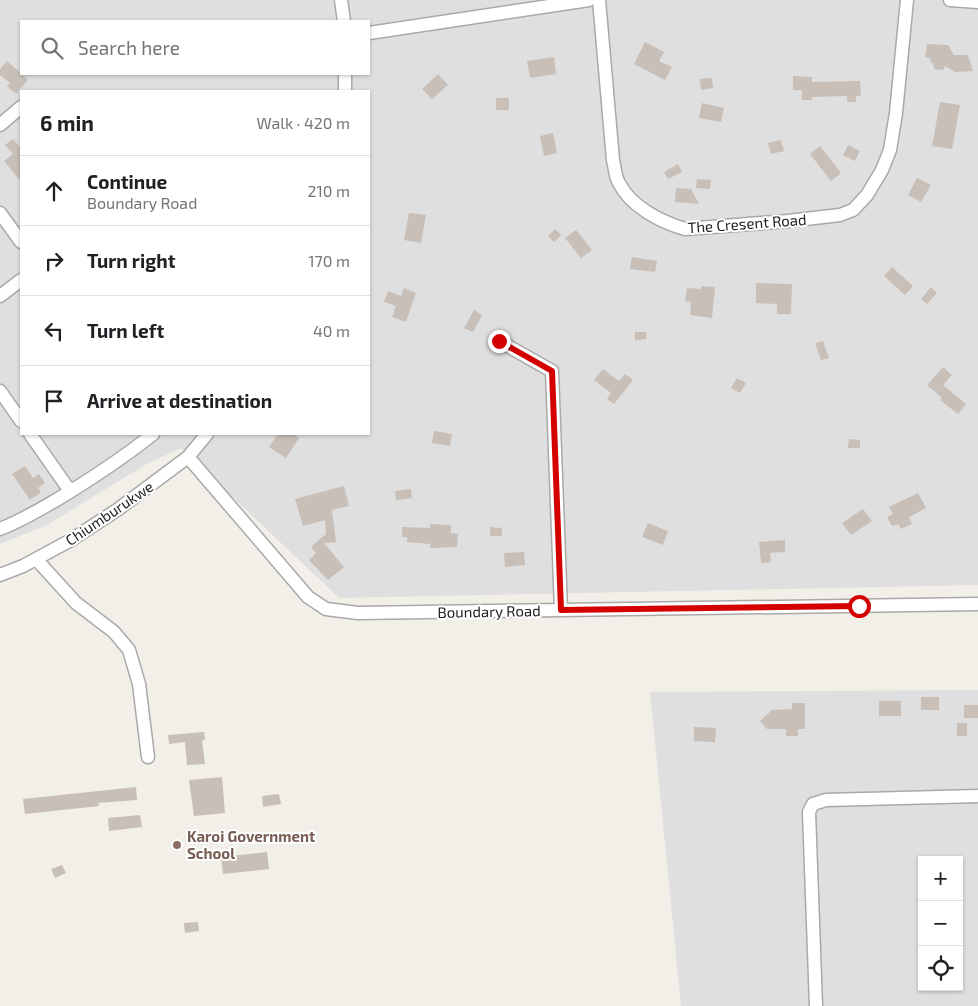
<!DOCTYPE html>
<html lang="en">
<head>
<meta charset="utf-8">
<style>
	:root { --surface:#fff; --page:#f2f2f2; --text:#202124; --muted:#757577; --line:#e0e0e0 }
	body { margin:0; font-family:"Exo 2",sans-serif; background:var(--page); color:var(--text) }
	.controls { position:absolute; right:15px; bottom:15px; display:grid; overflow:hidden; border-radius:0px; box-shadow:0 1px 4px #0004 }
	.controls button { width:45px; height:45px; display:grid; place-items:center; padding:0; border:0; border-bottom:1px solid var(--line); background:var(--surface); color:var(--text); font:25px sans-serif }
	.stop { position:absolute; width:15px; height:15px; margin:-11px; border:4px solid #d40000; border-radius:50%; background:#fff }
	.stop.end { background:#d40000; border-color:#fff; box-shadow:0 1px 5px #0008 }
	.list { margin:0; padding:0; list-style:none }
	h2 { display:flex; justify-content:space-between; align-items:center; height:65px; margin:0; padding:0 20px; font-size:21px }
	h2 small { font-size:16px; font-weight:400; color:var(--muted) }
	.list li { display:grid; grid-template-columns:32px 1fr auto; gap:15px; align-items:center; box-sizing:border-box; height:70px; padding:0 20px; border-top:1px solid var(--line) }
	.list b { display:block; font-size:19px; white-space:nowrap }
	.list p { margin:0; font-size:16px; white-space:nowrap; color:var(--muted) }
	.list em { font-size:16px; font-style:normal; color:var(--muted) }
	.icon { flex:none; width:28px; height:28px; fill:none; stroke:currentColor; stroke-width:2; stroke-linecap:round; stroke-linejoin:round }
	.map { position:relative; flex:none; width:978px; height:1006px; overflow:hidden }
	.search { position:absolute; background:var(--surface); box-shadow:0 1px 4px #0004; left:20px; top:20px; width:350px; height:55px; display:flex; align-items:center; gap:12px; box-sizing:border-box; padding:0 18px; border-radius:0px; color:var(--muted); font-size:19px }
	.panel { position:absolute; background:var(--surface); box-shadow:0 1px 4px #0004; left:20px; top:90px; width:350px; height:345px; border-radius:0px }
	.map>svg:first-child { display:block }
	.residential { fill:#e0dfdf; fill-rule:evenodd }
	.building { fill:#c7bfb8 }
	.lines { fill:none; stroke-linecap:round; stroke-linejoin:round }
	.minor-casing { stroke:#a9a9a9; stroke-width:15 }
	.minor { stroke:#fff; stroke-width:12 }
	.route { stroke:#d40000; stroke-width:6 }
	.education-dot { fill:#8d6e63; stroke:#fff; stroke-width:2 }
	.labels { text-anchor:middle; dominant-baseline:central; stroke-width:4; stroke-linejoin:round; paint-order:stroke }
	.street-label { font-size:15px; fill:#222; stroke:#fff }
	.education-label { font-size:15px; font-weight:bold; fill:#785e54; stroke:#fff; text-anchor:start }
</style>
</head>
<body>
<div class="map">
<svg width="978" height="1006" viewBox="0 0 978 1006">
	<rect width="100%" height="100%" fill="#f2efe9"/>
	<!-- residential -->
	<path class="residential" d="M0,0H978V585L339,598L181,448L145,465L47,525L0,544ZM21,21H369V74H21ZM21,91H369V434H21Z
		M978,690V1006H681L650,692ZM922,860H959V987H922Z"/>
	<!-- building -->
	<path class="building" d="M645,42L664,52L659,61L672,67L665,80L634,64Z
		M927,44L948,45L954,55H968L973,71L955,72L945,66L943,70L934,69L933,63H931L930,58L925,57Z
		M554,57L556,74L530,78L527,61Z
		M7,61L28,80L16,94L7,86L10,83L0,75V69Z
		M438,74L448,85L432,99L422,89Z
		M793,76L812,77V82L860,81L861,96H856V102H847V96L812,97V100H802V90H793Z
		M712,78L713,88L701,90L700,79Z
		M496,98H509V110H496Z
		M940,102L960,105L952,149L932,146Z
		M702,103L724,108L721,122L699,118Z
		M553,133L557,153L544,156L540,136Z
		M13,139L20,147L21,146V182L4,161L13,154L5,145Z
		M781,140L784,151L771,154L768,143Z
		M848,145L860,151L855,161L843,155Z
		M820,146L841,173L831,181L810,154Z
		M678,164L682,172L668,179L664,172Z
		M917,178L931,185L921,202L908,195Z
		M697,179L711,180L710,189L696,188Z
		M676,188L691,189L699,204L675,202Z
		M409,213L426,215L421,243L404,240Z
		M555,229L561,235L554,242L548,236Z
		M576,230L592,250L581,258L565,238Z
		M632,257L657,261L655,272L630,269Z
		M892,267L913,286L905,295L884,276Z
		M756,283L792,284L791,314H777V304L756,303Z
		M702,286L715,287L712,318L690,315L691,302L685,301L687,288L701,289Z
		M931,287L937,293L927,304L921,299Z
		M404,288L416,293L406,322L392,317L396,306L384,302L388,291L401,296Z
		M474,310L482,315L473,332L464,328Z
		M635,332H646V339L635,340Z
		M823,341L829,358L821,360L815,343Z
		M943,367L952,375L943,385L966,404L958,414L940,400L942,398L927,385Z
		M603,369L619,381L625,374L633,380L614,404L607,399L611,393L594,380Z
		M737,378L746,383L740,393L731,388Z
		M434,431L452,434L450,446L432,443Z
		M278,434H293L299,438L286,458L269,447Z
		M849,439L860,440V448H848Z
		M25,466L33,478L39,474L45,483L38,488L41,492L30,500L12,474Z
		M344,486L349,506L332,510L336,542L324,543L344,567L328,580L309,560L316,553L311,547L326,534L325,520L303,526L295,499Z
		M411,489L412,498L396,500L395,491Z
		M918,493L926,508L909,517L912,524L901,529L898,524L892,526L887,517L893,514L889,507Z
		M863,509L872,521L851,535L842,523Z
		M648,523L668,531L663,545L642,537Z
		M430,524L451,525V533L458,534L457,547L430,548V544L407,542V537H402V527L430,528Z
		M490,527L502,528V536H490Z
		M785,540V552L770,553L771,562L761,563L759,542Z
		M524,552L525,565L505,567L504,553Z
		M921,697H939V710H921Z
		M879,701H901V716H879Z
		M792,703H805V729H798V736H786V729H767L760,721L772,710L792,709Z
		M964,705H978V718H964Z
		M957,723H967V736H957Z
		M694,727L716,728L715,742L694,741Z
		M204,732L205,740H202L205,764L187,765L185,742L169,744L168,735Z
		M222,777L225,813L194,816L189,780Z
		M136,787L137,800L98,803L99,806L25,814L23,799Z
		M279,794L281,804L263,807L262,796Z
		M140,815L142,827L109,831L108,818Z
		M267,852L269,869L223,874L221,857Z
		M62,865L66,873L55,878L51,869Z
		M198,922L199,931L185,933L184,923Z"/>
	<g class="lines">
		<defs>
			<path id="minor" d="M341,0L344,21
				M599,0L613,160C615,168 615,177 619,183C631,207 661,222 685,229L788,221L840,215L853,210L867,195L882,170L890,150L896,113L907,0
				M950,0L978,2
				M369,33L589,0
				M345,91V74
				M0,125L21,107
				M0,213L21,242
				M0,296L21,280
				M499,341L552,371L561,610
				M0,391L21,421
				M30,434L70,491
				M188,457L308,597L326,609L358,613L978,604
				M0,529C21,521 39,510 58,499C91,479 123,458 153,434
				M36,559L76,603L114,632L129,650L139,684L148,757
				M0,575L23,566L71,540L117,510L188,457L207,434
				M816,1006L809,812L813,804L826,800L978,796"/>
		</defs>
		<!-- minor casing -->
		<use href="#minor" class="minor-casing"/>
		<!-- minor -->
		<use href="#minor" class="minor"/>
	</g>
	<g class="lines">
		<!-- route -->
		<path class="route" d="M499,341L552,371L561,610L859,606"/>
	</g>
	<!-- markers -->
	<circle class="education-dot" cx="177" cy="845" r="5"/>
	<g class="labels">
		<!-- street labels -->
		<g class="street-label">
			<text transform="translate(747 223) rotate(-4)">The Cresent Road</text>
			<text transform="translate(109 513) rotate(-34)">Chiumburukwe</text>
			<text transform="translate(489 611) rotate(-1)">Boundary Road</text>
		</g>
		<!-- education labels -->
		<g class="education-label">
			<text x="187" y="836">Karoi Government<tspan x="187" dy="17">School</tspan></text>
		</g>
	</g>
</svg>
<div class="controls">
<button>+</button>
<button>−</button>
<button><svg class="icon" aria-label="locate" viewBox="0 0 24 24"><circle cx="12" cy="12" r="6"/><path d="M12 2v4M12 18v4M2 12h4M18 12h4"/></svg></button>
</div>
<div class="stop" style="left:859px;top:606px"></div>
<div class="stop end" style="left:499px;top:341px"></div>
<div class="search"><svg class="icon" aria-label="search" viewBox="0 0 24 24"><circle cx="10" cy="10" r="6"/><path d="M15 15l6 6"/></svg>Search here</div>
<section class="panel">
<h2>6 min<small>Walk · 420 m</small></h2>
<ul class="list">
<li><svg class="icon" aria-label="ahead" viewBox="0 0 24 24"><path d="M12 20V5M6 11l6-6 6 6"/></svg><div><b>Continue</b><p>Boundary Road</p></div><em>210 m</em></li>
<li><svg class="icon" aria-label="right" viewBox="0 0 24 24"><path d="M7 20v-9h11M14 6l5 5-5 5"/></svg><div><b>Turn right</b></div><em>170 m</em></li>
<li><svg class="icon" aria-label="left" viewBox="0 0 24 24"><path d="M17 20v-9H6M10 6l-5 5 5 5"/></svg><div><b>Turn left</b></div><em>40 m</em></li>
<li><svg class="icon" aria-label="arrive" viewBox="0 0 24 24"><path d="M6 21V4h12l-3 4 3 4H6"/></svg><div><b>Arrive at destination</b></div></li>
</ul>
</section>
</div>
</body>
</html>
